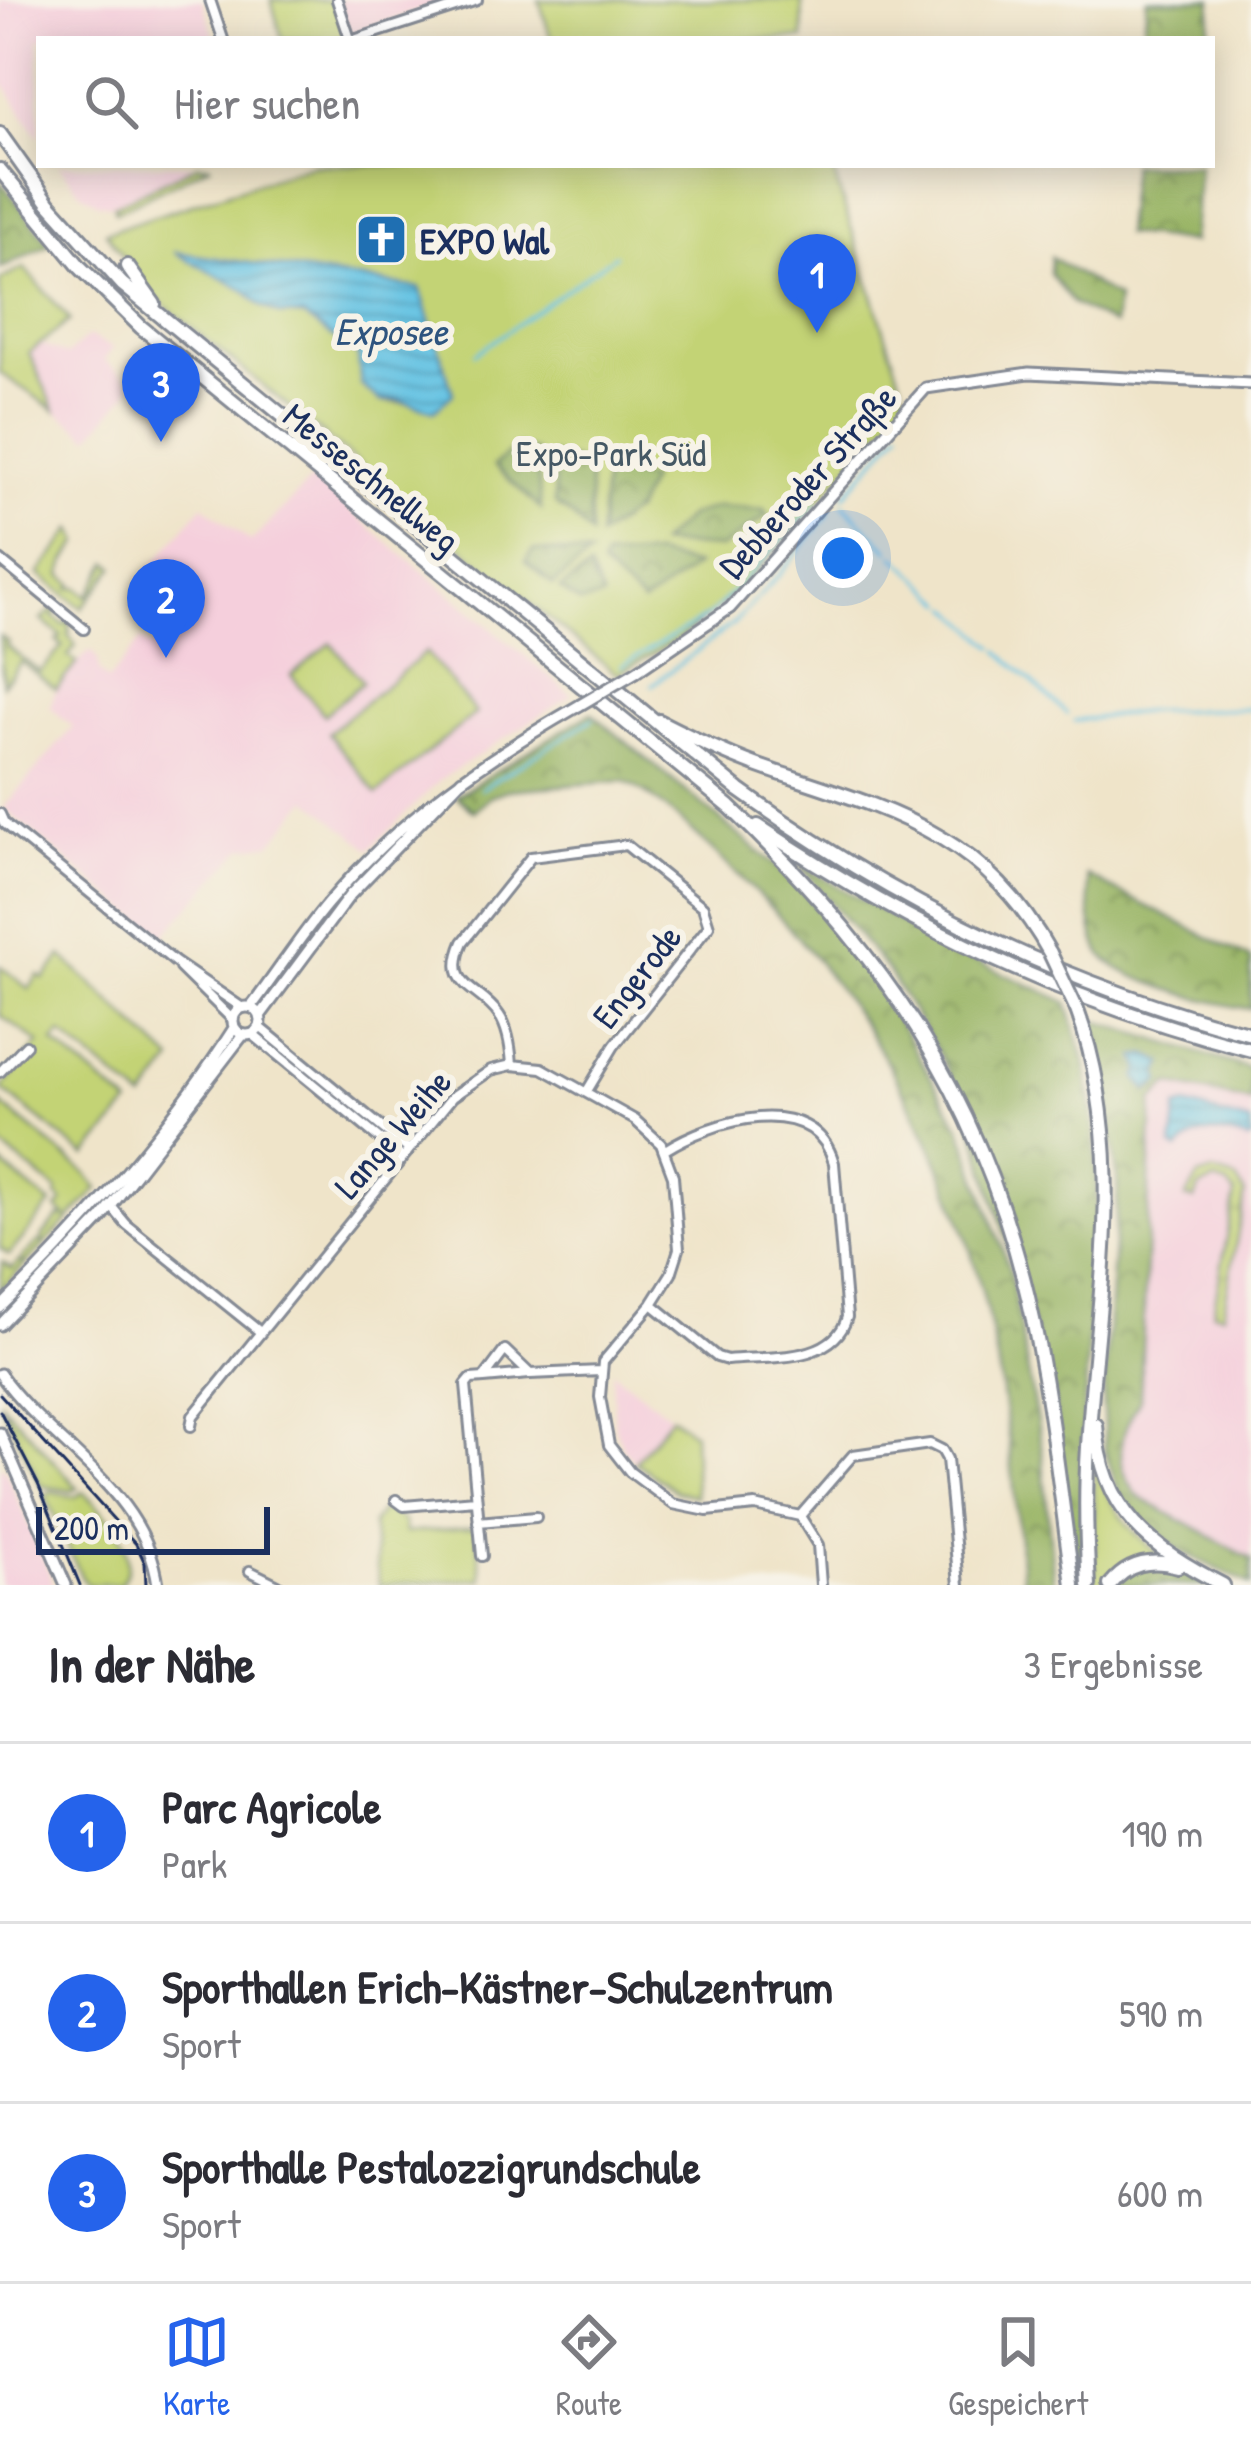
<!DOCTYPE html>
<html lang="de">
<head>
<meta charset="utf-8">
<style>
	:root { --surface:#fff; --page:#f2f2f3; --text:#2b2b33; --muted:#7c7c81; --line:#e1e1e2; --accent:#2563eb }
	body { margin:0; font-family:"Patrick Hand",sans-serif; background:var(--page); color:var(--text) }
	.scale { position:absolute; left:36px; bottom:30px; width:234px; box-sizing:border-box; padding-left:12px; border:6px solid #1b2f5e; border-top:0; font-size:33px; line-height:42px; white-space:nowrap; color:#1b2f5e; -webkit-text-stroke:9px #f7f3e8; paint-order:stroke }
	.you { position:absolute; left:843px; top:558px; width:42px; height:42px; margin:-30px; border:9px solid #fff; border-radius:50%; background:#1a73e8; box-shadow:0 0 0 18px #1a73e833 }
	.badge { display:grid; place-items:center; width:78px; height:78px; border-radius:50%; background:var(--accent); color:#fff; font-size:39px; font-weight:700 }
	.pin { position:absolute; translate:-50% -99px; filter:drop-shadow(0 3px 6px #0008) }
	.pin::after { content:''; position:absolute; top:63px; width:42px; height:36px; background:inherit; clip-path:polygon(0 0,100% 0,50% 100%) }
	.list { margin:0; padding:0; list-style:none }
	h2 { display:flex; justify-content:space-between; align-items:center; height:156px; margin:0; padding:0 48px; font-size:51px }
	h2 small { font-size:39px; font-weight:400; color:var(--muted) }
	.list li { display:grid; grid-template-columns:78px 1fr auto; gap:36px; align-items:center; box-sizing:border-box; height:180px; padding:0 48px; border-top:3px solid var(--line) }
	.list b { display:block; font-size:45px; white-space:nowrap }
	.list p { margin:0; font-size:39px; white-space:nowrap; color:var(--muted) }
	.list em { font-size:39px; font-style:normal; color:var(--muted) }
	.icon { flex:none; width:66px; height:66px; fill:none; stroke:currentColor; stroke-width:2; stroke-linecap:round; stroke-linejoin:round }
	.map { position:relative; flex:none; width:1251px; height:1585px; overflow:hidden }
	.search { position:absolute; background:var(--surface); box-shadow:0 6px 30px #0003; left:36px; right:36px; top:36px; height:132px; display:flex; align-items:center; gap:30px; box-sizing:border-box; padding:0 42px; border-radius:0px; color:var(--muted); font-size:45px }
	.sheet { height:696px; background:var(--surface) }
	nav { display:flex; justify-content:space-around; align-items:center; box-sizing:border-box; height:168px; border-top:3px solid var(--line); background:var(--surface); font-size:33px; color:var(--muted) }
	nav a { display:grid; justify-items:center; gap:6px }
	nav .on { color:var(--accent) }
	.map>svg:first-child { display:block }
	.built { fill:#f5cfdc }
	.green { fill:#c3d375; stroke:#6f816a; stroke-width:3; fill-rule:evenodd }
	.forest { fill:url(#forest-crowns); stroke:#5a7262; stroke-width:3 }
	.wetland { fill:url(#wetland-marsh); stroke:#6f816a; stroke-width:3 }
	.water { fill:url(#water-rules); stroke:#4079a0; stroke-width:3 }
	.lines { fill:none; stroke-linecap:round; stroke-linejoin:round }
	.stream { stroke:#65c3e3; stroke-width:3 }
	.street-casing { stroke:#858a94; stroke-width:14 }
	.secondary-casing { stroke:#858a94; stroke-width:15 }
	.highway-casing { stroke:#858a94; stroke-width:18 }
	.street { stroke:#fff; stroke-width:8 }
	.secondary { stroke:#fff; stroke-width:9 }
	.highway { stroke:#fff; stroke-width:12 }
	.tram { stroke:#1b2f5e; stroke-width:3 }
	.secondary-bridge-casing { stroke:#858a94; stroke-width:15; stroke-linecap:butt }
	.highway-bridge-casing { stroke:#858a94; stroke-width:18; stroke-linecap:butt }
	.secondary-bridge { stroke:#fff; stroke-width:9 }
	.highway-bridge { stroke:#fff; stroke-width:12 }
	.labels { text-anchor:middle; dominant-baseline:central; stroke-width:12; stroke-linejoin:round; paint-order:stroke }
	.poi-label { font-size:36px; font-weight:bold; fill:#1b2f5e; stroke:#f7f3e8; text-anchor:start }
	.park-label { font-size:36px; fill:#455864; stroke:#f7f3e8 }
	.street-label { font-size:36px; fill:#1b2f5e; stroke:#f7f3e8 }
	.water-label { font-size:39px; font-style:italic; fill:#2e547f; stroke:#f7f3e8 }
</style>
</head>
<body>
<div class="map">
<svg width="1251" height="1585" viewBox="0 0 1251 1585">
	<defs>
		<pattern id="forest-crowns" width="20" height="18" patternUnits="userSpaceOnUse" patternTransform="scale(3)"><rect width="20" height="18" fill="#9ab566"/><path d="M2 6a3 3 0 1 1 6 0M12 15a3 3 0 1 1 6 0" fill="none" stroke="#7d9457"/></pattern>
		<pattern id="wetland-marsh" width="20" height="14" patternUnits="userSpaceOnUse" patternTransform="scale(3)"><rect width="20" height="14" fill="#c3d375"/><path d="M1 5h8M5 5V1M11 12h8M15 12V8" fill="none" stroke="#a7b568"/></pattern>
		<pattern id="water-rules" width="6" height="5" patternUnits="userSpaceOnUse" patternTransform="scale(3)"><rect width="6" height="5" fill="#65c3e3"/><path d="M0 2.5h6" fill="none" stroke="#529fbb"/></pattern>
	</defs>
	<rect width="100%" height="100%" fill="#f7f3e8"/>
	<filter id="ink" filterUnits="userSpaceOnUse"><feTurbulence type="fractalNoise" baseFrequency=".00833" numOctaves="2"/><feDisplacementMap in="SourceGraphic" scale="24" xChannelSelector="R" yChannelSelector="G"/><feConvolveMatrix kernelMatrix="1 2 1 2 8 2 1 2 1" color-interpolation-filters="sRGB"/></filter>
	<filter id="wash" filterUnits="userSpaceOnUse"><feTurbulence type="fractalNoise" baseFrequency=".004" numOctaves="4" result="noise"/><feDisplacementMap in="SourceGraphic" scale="48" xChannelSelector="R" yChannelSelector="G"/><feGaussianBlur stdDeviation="2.7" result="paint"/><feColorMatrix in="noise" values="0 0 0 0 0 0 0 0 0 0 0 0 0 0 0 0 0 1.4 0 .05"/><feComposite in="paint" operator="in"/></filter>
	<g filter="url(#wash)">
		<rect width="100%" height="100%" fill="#efe4c9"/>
		<!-- built -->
		<path class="built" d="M0,0H202L215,39H39V138L0,77Z
			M337,0H449L349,34Z
			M59,165H197L110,205L98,203L81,193Z
			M88,336L113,348L104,360L131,382L129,392L90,437L55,410L29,353L40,344L67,355Z
			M312,479L572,695L440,780L370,849L308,799L272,843L243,848L162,938L3,808L73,727L50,707L56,689L77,663L91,650L98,660L99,671L108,681L141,640L151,647L184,606V603L147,573L203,505L251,542Z
			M1167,1080L1251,1098V1562L1130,1498L1111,1449L1131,1125Z
			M612,1371L671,1416L635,1462L623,1448L615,1428Z
			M4,1467L50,1575L54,1585H0V1469Z"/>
		<!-- green -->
		<path class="green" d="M271,0H337L350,39H282Z
			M539,0H802L803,39H551Z
			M197,165H211L116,212L114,206Z
			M312,165H831L907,401L742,588L684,636L617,674L148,292L106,232ZM178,254L348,278L424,405L380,401L361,385L359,355L303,316L280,315L260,305L246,291Z
			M24,268L70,320L29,353L55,410L0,373V280Z
			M73,529L80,542L66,561L62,575L73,584L70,588L77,587L88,596L109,562L115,567L82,608L39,574Z
			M56,606L59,608L53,616L64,625L71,618L69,636L76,646L68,656L77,663L56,689L21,662L3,684L0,636L8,642L6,646L40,672L63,646L57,641L61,636L42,620Z
			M331,643L363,682L324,715L291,675Z
			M426,652L476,713L377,794L328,733Z
			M62,956L173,1061L144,1100L61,1034L54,1043L130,1105L86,1156L1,1089L39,1043L0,1015V966L29,989L38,975L44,979Z
			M0,1103L87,1174L98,1189L0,1291L3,1262L12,1269L19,1261L23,1263L22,1258L39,1241L43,1243L42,1237L59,1217H66L57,1209L63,1202L56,1195L58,1191L0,1145Z
			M0,1163L51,1204L9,1255L0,1248Z
			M0,1401L78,1488L72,1491L41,1486Z
			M671,1416L693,1433L695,1496L676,1491L635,1462Z
			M1094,1454C1104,1498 1127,1532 1165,1558C1137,1560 1122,1564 1102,1585H1095Z
			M51,1492L75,1497L83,1492C106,1512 144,1555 120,1584L88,1585L82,1578L45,1495Z
			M384,1507L404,1522L405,1533L476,1527L482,1579L379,1585L372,1524Z"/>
		<!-- forest -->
		<path class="forest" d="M1147,0H1212L1209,39H1143Z
			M1131,165H1199L1192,242L1124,234Z
			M0,181L50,244L0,269Z
			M1051,257L1117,299L1114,325L1073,304L1050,274Z
			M516,446L536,451L541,509L494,466Z
			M553,455L589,464L590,535L573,517L555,504Z
			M605,468L650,480L635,511L599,537Z
			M717,507L764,510L768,515L721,548L659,544L689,516Z
			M534,550L590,555L553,585L525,561Z
			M655,555L696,566L643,604L601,566L604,558Z
			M589,569L603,598L580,603L560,589Z
			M591,713L798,884L878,987L961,1128L1010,1272L1042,1450L1054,1585H1023C1016,1506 1009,1427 995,1349C962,1173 873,1004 743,880C710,849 665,800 624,781L508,790L493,795L474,811L456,796Z
			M798,863L938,944L1067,1002L1085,1061L1095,1132L1097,1194L1081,1462L1083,1585H1078L1053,1396L968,1111L940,1055L887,970Z
			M1087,876L1251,959V1009C1218,1005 1116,980 1100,952C1089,931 1090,899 1087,876Z
			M1090,1019L1251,1069V1102L1169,1084L1153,1101L1140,1400C1119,1434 1112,1465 1139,1497L1251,1559V1585L1182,1552L1142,1520L1119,1494L1105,1451L1103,1406L1118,1187L1104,1068Z
			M1150,1566L1170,1568L1210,1585H1113L1128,1573Z"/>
		<!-- wetland -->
		<path class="wetland" d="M1213,1172L1236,1179L1245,1194L1223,1314L1213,1312L1235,1194L1227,1185L1215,1181L1199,1188L1195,1200L1186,1198L1198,1177Z"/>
		<!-- water -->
		<path class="water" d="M174,252L420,288L453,394L434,411L399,400L380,401L361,385L358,355L303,316L280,315L260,305L246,291Z
			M1148,1055L1164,1063L1159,1074L1161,1081L1148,1091L1137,1078L1141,1070L1136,1057Z
			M1186,1105L1250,1123L1251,1138L1248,1140C1222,1132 1198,1127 1178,1150L1172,1147L1177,1108Z"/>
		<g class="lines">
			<!-- stream -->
			<path class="stream" d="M475,354L615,255
				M844,496L901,430
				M843,504L889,550
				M894,555L946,603
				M951,607L994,647
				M999,651L1067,714
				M621,666L711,614L817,503
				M652,685L735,622L780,574L829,513
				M1074,721L1148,711L1251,709
				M481,789L593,719"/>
		</g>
	</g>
	<g filter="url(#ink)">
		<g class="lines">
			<defs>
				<path id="street" d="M210,0L223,39
					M337,0L350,39
					M357,39L477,0
					M0,560L84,629
					M0,814L4,823L175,962L241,1007
					M180,968L232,1019
					M260,1027L408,1149
					M252,1034L402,1157
					M512,1065C511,1050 508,1028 499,1015C479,986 443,988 463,942L531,857L626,845L703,907L709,926L614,1046L587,1091
					M0,1072L26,1045
					M111,1206L126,1224L259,1331
					M652,1304L717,1357L727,1360C767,1356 834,1364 847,1317L834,1163C814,1089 710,1121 665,1150
					M530,1374L484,1378L505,1350L530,1374L601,1371
					M191,1426L193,1416L452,1097L491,1070L512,1065L542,1068L635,1120L661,1144L673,1176L679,1249L671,1274L652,1304L603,1362L600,1397L609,1445L630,1472L673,1504L707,1511L755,1506L800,1516L818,1545L821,1585
					M396,1500L404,1506L476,1500
					M800,1516L853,1455L930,1444L942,1450L947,1459L959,1585
					M478,1522L536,1517
					M482,1556L466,1385L471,1379L484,1378
					M250,1571L278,1585"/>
				<path id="secondary" d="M636,672L730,608L926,388L1029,373L1251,384
					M233 1021a14 14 0 1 1 28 0a14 14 0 1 1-28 0Z
					M251,1007C277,973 300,936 328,903C402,816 482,761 580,705
					M260,1016L350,895L462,779
					M0,1308C86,1223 169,1130 234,1028
					M0,1325L102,1218L243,1035
					M0,1374C51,1446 146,1490 158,1585
					M0,1433L66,1585"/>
				<path id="highway" d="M0,134L49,203L122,284L739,790C896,903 1063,985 1251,1034
					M0,170L80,267L141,327L730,807C881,951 979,1091 1028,1297C1050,1391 1060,1490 1073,1585
					M127,266L154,304
					M659,721C696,740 731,757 770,770C890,810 984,833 1050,953
					M758,826C914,930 1069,1003 1251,1050
					M1077,1010C1129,1153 1096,1301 1088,1447C1085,1493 1086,1539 1089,1585
					M1096,1425C1102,1512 1151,1548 1223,1585
					M1110,1585C1128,1563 1150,1558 1178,1566"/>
			</defs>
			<!-- street casing -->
			<use href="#street" class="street-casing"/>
			<!-- secondary casing -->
			<use href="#secondary" class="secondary-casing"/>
			<!-- highway casing -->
			<use href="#highway" class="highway-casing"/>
			<!-- street -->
			<use href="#street" class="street"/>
			<!-- secondary -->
			<use href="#secondary" class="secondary"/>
			<!-- highway -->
			<use href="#highway" class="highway"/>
			<!-- tram -->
			<path class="tram" d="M0,1394L136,1544L145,1563L146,1585
				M0,1411L38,1484L80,1585"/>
			<defs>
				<path id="secondary-bridge" d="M580,705L636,672"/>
				<path id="highway-bridge" d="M1050,953L1077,1010"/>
			</defs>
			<!-- secondary-bridge casing -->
			<use href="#secondary-bridge" class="secondary-bridge-casing"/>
			<!-- highway-bridge casing -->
			<use href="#highway-bridge" class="highway-bridge-casing"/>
			<!-- secondary-bridge -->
			<use href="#secondary-bridge" class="secondary-bridge"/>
			<!-- highway-bridge -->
			<use href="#highway-bridge" class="highway-bridge"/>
		</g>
	</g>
	<!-- icons -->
	<defs>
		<symbol id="church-square" viewBox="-11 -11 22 22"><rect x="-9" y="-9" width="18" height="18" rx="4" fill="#1f6fb2" stroke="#f7f3e8"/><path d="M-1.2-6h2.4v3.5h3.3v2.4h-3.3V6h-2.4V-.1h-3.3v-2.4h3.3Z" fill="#fff"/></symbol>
	</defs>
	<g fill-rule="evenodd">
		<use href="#church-square" x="352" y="210" width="59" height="59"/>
	</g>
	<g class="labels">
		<!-- poi labels -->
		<g class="poi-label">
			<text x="420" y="240">EXPO Wal</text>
		</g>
		<!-- park labels -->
		<g class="park-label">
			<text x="611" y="452">Expo-Park Süd</text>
		</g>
		<!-- street labels -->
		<g class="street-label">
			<text transform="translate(372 477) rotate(39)">Messeschnellweg</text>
			<text transform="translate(807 481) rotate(-48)">Debberoder Straße</text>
			<text transform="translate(636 976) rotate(-52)">Engerode</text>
			<text transform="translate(392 1133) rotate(-49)">Lange Weihe</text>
		</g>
		<!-- water labels -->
		<g class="water-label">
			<text x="391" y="330">Exposee</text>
		</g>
	</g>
</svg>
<div class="scale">200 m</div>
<div class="you"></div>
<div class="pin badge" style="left:817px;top:333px">1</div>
<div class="pin badge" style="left:166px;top:658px">2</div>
<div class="pin badge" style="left:161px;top:442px">3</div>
<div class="search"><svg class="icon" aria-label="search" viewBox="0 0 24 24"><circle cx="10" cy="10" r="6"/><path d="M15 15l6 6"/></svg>Hier suchen</div>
</div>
<section class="sheet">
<h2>In der Nähe<small>3 Ergebnisse</small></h2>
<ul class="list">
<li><span class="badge">1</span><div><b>Parc Agricole</b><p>Park</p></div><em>190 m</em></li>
<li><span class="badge">2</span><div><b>Sporthallen Erich-Kästner-Schulzentrum</b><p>Sport</p></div><em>590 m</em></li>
<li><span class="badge">3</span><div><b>Sporthalle Pestalozzigrundschule</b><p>Sport</p></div><em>600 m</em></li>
</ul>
</section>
<nav>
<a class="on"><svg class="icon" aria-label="map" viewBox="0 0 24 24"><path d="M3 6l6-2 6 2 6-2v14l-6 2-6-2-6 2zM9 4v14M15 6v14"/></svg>Karte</a>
<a><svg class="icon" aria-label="directions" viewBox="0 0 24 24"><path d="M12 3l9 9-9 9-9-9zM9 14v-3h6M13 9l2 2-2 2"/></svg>Route</a>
<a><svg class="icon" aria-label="saved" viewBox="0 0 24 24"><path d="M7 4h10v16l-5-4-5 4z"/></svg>Gespeichert</a>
</nav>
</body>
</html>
